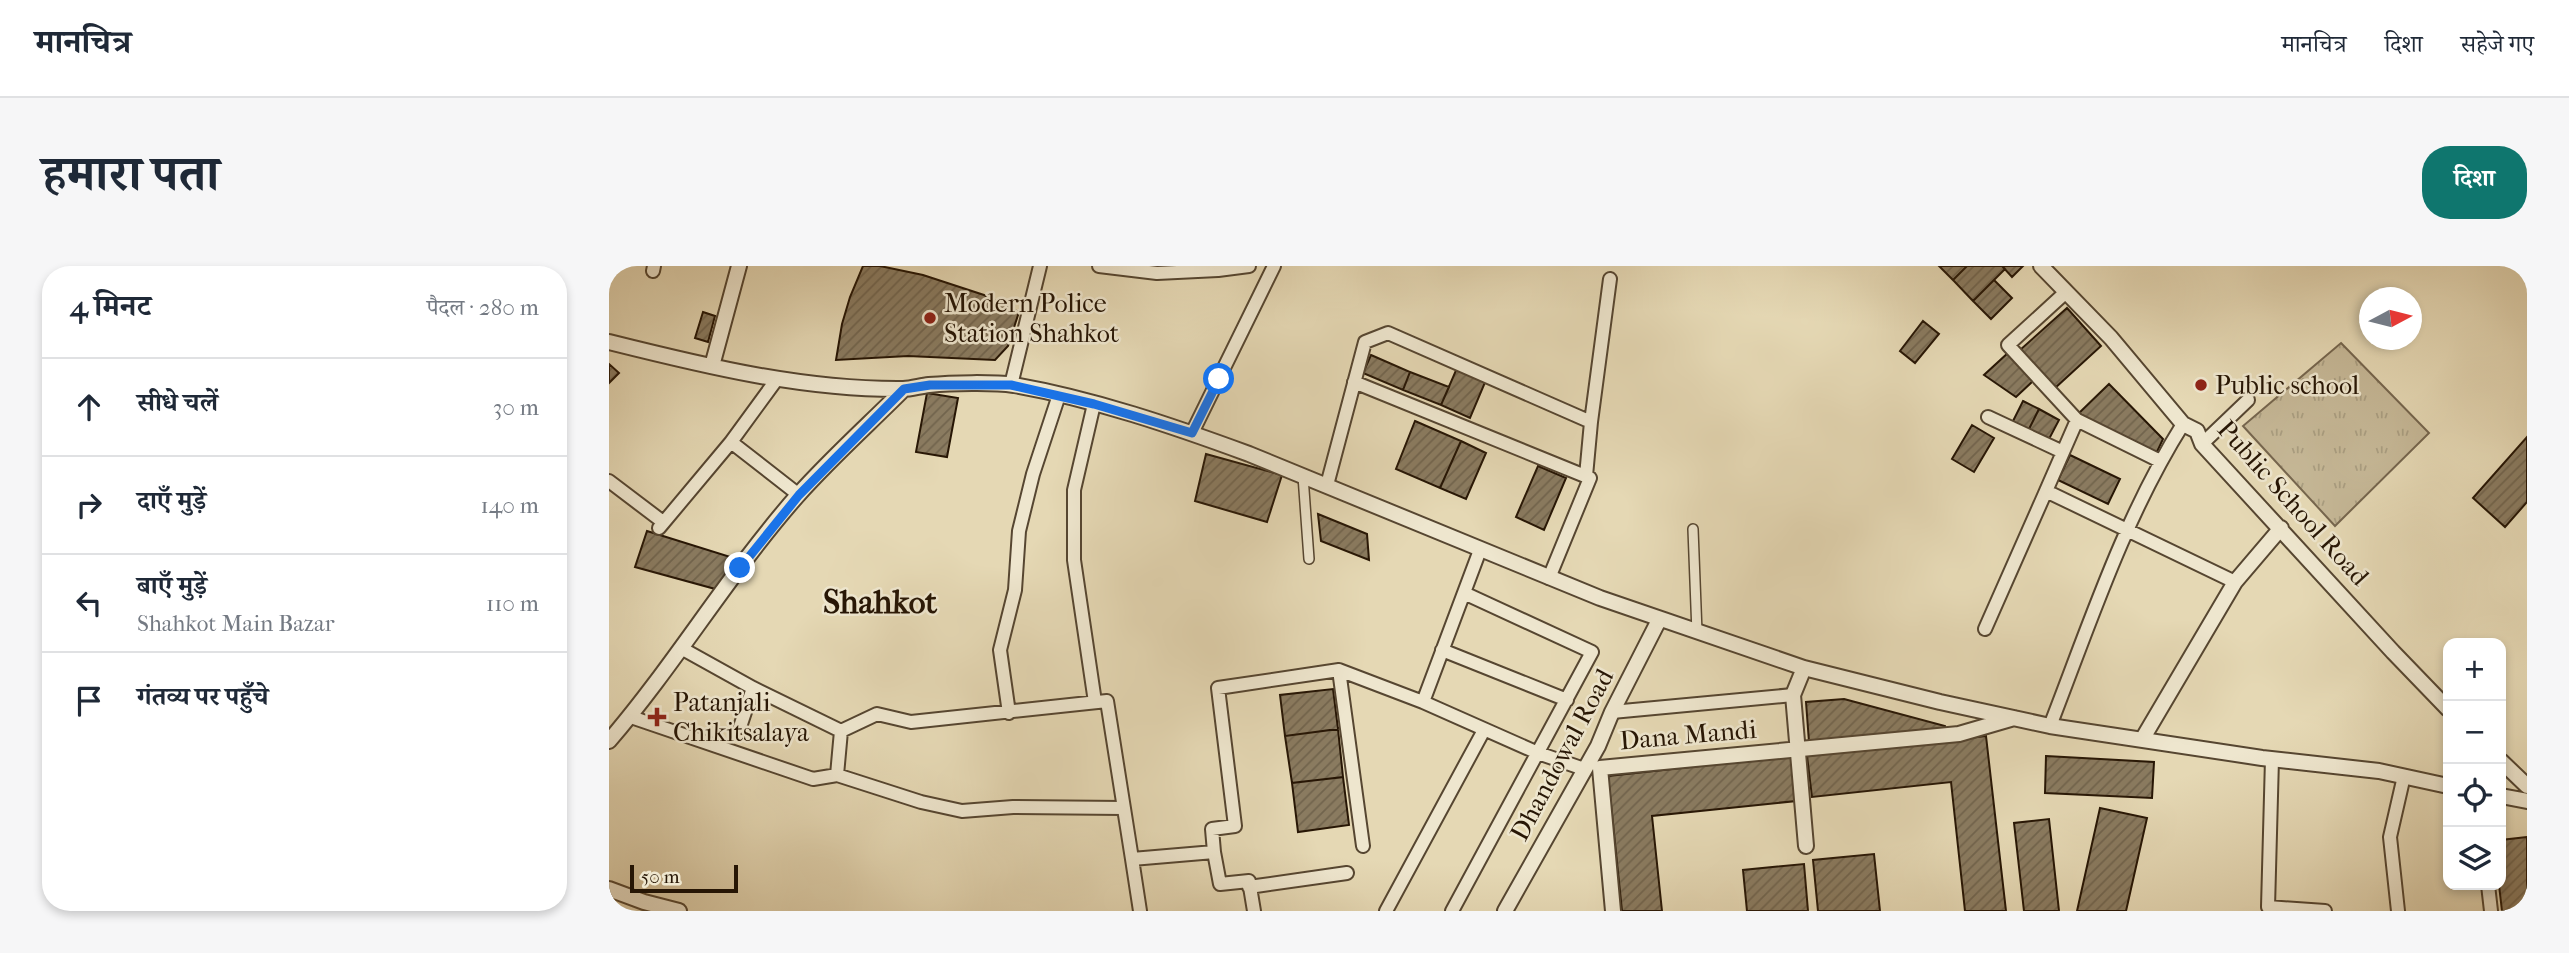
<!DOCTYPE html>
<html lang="hi">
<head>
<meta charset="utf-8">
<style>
	:root { --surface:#fff; --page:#f6f6f7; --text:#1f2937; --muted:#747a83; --line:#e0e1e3; --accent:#0f766e }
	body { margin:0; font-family:"IM FELL French Canon","Noto Serif Devanagari",serif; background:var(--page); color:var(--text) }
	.controls { position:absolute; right:21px; bottom:21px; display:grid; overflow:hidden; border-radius:14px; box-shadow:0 4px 10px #0003 }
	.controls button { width:63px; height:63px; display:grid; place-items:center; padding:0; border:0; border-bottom:2px solid var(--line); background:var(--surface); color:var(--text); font:35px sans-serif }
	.compass { position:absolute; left:1750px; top:21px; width:63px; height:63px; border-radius:50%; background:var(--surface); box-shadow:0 4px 10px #0003; rotate:83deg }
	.scale { position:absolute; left:21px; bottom:18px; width:108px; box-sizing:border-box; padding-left:7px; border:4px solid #271605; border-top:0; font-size:19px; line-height:24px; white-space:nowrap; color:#271605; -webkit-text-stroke:5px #eee6ce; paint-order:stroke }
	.stop { position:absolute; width:21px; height:21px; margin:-16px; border:5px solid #1a73e8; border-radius:50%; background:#fff }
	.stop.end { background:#1a73e8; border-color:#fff; box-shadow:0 2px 7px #0008 }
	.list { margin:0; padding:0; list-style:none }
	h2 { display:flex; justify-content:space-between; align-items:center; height:91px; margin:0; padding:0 28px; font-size:30px }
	h2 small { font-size:23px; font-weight:400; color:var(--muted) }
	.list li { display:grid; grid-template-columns:46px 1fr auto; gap:21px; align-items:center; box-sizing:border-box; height:98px; padding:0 28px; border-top:2px solid var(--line) }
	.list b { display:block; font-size:26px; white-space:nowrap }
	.list p { margin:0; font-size:23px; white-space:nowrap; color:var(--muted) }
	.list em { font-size:23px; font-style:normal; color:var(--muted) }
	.icon { flex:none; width:38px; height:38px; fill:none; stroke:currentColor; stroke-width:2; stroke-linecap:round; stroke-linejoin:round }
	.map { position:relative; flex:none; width:1918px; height:645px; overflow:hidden; border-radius:28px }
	header { display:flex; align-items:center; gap:42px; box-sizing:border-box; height:98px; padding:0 35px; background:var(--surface); border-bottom:2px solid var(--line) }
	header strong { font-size:33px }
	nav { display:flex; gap:38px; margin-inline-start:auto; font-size:24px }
	.intro { display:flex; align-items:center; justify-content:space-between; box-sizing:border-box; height:168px; padding:0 42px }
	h1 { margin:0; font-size:49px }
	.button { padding:18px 32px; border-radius:28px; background:var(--accent); color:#fff; font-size:24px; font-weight:700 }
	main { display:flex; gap:42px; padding:0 42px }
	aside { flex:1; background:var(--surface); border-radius:28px; box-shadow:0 4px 10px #0003 }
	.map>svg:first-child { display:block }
	.grass { fill:url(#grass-tufts); stroke:#76664e; stroke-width:2 }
	.building { fill:url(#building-hatch); stroke:#271605; stroke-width:2 }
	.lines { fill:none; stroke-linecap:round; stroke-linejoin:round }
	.pedestrian-casing { stroke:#564631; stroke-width:12 }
	.minor-casing { stroke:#564631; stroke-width:16 }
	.tertiary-casing { stroke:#564631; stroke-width:18 }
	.pedestrian { stroke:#eee6ce; stroke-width:9 }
	.minor { stroke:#eee6ce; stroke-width:12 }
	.tertiary { stroke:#eee6ce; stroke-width:14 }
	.route { stroke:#1a73e8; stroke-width:9 }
	.poi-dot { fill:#8f2418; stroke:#eee6ce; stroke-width:2.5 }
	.labels { text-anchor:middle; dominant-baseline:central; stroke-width:5; stroke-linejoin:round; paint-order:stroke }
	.poi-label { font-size:26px; fill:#271605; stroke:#eee6ce; text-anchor:start }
	.street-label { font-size:26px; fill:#271605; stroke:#eee6ce }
	.district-label { font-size:33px; font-weight:bold; fill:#271605; stroke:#eee6ce }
</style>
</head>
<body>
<header>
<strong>मानचित्र</strong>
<nav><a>मानचित्र</a><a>दिशा</a><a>सहेजे गए</a></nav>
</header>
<div class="intro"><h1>हमारा पता</h1><a class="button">दिशा</a></div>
<main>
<aside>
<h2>4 मिनट<small>पैदल · 280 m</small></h2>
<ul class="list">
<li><svg class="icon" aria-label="ahead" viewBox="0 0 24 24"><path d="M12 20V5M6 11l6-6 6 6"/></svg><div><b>सीधे चलें</b></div><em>30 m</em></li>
<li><svg class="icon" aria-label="right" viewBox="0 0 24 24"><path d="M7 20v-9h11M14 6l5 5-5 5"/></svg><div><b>दाएँ मुड़ें</b></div><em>140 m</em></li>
<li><svg class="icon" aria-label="left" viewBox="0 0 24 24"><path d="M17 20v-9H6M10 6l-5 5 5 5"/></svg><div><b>बाएँ मुड़ें</b><p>Shahkot Main Bazar</p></div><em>110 m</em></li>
<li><svg class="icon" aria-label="arrive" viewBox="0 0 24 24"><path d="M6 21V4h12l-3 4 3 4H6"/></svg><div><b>गंतव्य पर पहुँचे</b></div></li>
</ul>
</aside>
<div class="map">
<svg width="1918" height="645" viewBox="0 0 1918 645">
	<defs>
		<pattern id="grass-tufts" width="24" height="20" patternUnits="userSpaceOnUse" patternTransform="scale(1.75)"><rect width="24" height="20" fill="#c5b796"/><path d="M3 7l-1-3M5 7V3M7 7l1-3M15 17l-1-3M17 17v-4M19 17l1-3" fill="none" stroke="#a99d80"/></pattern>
		<pattern id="building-hatch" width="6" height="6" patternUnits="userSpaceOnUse" patternTransform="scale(1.75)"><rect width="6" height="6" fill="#8a7b60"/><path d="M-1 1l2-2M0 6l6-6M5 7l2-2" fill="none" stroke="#71644d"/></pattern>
	</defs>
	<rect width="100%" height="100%" fill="#e5d8b4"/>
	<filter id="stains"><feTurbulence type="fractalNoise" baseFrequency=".00286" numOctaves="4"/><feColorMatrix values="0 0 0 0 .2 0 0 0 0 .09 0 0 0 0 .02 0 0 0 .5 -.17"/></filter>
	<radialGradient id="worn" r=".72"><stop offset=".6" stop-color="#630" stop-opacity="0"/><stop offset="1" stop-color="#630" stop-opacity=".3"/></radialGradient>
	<!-- grass -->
	<path class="grass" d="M1732,77L1820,167L1726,260L1634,160Z"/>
	<!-- building -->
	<path class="building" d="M254,0H271L314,9L375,29L410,46L399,80L386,94L299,90L227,94L233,58L241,31Z
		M1330,0H1358L1344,14Z
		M1358,0H1393L1396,3L1364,35L1344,14Z
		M1393,0H1414L1403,11Z
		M1385,14L1403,32L1382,53L1364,35Z
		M1458,42L1492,80L1446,122L1411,84Z
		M94,46L106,50L99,76L86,72Z
		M1314,55L1330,68L1306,97L1291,85Z
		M1400,86L1425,114L1407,131L1375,109Z
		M762,89L801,106L794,124L754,107Z
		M0,98L10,107L0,117Z
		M848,102L877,114L861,152L832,139Z
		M801,106L840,121L832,139L794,124Z
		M1500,118L1554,173L1547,188L1469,148Z
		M318,127L349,132L338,191L307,186Z
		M1414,135L1430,143L1419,165L1403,157Z
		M1430,143L1450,154L1439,175L1419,165Z
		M806,155L852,175L831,222L787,203Z
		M1363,159L1385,172L1365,206L1343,193Z
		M1918,171V236L1896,261L1864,232Z
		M852,175L877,187L857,233L831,222Z
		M597,188L673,209L658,256L586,235Z
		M1461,189L1511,213L1499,238L1449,214Z
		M929,200L957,212L935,264L907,251Z
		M709,248L758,268L760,294L712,275Z
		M38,265L131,294L110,324L26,301Z
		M724,423L729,463L676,470L671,429Z
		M1235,433L1336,460L1337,466L1200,476L1197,436Z
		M729,463L734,511L683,517L676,470Z
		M1377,470L1397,645H1356L1342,516L1203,531L1198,490Z
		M1182,490L1187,535L1043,550L1053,645H1013L999,510Z
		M1437,490L1545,496L1543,532L1436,527Z
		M734,511L740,559L689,566L683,517Z
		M1491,542L1538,552L1517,645H1468Z
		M1440,553L1450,645H1415L1405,557Z
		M1918,571V645H1893L1890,619L1892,574Z
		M1265,588L1271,645H1209L1204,594Z
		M1195,598L1199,645H1138L1134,604Z"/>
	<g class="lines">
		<defs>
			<path id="pedestrian" d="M694,210L700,293
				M1084,263L1088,367"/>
			<path id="minor" d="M490,0L548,7L609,4L640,0
				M44,5L45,0
				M1457,26L1399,79L1468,154
				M168,113L122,176L190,229
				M745,116L981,212L940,312
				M402,119L431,0
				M485,138L465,224V294L486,436
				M1379,151L1454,186
				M583,167L665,0
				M1593,178L1639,134
				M1551,195L1468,154L1437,225L1626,316
				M977,210L982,156L1001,13
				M0,215L54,256
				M718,219L756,76L779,67L982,156
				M50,262L122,176
				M1376,363L1437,225
				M72,382L144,422L232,465L228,509L312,536L353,545L404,541L514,542
				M833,384L958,434
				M730,404L754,580
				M814,436L871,284
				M1003,446L1184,429
				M400,447L391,384L406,324L410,265L424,208L450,129
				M22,451L204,513L228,509
				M1441,460C1481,357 1515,252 1574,158
				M131,461L144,422
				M232,465L268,448L302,456L498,435L523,593
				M1663,493L1659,641L1716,645
				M605,586L611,618L640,615L645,645
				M1879,619L1882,645
				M640,621L738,607
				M531,645L523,593L605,586L603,563L626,560L609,422L730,404L814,436L929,487L975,503
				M777,645L875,464
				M843,645L983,386L855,327
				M1789,645L1781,571L1795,510"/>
			<path id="tertiary" d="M1432,0L1502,72L1574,158L1588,165L1593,178L1784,386L1839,443
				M0,76C96,100 194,124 294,123C302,123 311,120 320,119C342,117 384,116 405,119C485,133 564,160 640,188L991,332L1195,402L1331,436L1441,460L1653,492L1770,505L1839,520
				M103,100L130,0
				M1195,402L1184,429L1197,580
				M1534,472L1626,316L1672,262
				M0,475C67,397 121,306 189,229C222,192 260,158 295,123
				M1892,495L1918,520
				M1892,530L1918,535
				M0,623L35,636L70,645
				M896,645L989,480L1003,446L1050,354
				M1004,645L991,502L1350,468L1405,452"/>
		</defs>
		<!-- pedestrian casing -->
		<use href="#pedestrian" class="pedestrian-casing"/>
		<!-- minor casing -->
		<use href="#minor" class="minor-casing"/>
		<!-- tertiary casing -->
		<use href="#tertiary" class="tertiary-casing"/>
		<!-- pedestrian -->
		<use href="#pedestrian" class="pedestrian"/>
		<!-- minor -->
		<use href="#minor" class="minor"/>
		<!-- tertiary -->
		<use href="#tertiary" class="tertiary"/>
	</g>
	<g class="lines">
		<!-- route -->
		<path class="route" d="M131,302L190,229L295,123L321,119H402L485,138L583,167L610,113"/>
	</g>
	<!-- markers -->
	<g class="poi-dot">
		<circle cx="321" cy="52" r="7"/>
		<circle cx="1592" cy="119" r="7"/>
		<path d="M44.5 440.5h7v7h7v7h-7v7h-7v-7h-7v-7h7z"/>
	</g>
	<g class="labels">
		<!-- poi labels -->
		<g class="poi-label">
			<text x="335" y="37">Modern Police<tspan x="335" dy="30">Station Shahkot</tspan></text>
			<text x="1606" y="119">Public school</text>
			<text x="64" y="436">Patanjali<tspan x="64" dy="30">Chikitsalaya</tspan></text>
		</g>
		<!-- street labels -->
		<g class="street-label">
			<text transform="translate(1684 237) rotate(48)">Public School Road</text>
			<text transform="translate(1079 469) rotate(-5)">Dana Mandi</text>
			<text transform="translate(953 489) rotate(-62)">Dhandowal Road</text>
		</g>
		<!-- district labels -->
		<g class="district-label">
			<text x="271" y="336">Shahkot</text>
		</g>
	</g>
	<rect width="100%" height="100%" filter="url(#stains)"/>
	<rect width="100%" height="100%" fill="url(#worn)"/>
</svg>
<div class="controls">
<button>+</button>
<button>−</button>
<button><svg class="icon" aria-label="locate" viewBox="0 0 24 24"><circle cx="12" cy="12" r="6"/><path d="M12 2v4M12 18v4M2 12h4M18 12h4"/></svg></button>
<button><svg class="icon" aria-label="layers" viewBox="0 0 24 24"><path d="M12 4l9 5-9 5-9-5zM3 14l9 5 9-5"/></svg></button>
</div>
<svg class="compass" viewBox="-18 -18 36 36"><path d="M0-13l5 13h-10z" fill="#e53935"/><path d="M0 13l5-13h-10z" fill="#747a83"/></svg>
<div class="scale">50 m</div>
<div class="stop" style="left:610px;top:113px"></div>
<div class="stop end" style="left:131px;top:302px"></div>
</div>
</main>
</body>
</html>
